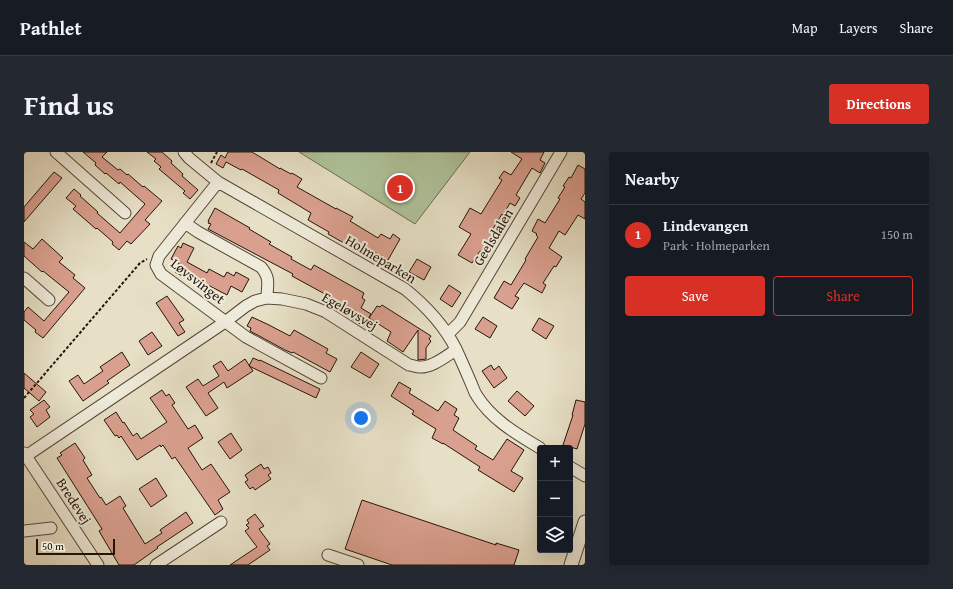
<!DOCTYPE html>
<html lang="en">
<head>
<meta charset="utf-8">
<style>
	:root { --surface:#171b24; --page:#242831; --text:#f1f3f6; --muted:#9ea1a6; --line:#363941; --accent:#d93025 }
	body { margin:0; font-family:"Gentium Book Plus",serif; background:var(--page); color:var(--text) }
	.controls { position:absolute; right:12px; bottom:12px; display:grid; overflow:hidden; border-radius:4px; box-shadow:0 4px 16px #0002 }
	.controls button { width:36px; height:36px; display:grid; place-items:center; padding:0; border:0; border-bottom:1px solid var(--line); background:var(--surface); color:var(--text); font:20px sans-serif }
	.scale { position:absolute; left:12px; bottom:10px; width:79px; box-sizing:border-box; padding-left:4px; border:2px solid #25140a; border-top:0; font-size:11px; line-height:14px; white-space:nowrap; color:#25140a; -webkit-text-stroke:3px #efebda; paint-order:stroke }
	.you { position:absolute; left:337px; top:266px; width:14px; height:14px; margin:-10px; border:3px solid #fff; border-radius:50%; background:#1a73e8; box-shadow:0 0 0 6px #1a73e833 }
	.badge { display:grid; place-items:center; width:26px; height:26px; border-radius:50%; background:var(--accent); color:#fff; font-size:13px; font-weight:700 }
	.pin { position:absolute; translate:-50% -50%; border:2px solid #fff; box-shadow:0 1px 4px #0006 }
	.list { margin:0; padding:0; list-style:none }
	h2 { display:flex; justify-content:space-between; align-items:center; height:52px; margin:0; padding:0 16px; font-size:17px }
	h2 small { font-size:13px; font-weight:400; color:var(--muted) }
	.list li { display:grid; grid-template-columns:26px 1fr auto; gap:12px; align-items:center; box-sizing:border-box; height:60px; padding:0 16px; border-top:1px solid var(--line) }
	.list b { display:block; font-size:15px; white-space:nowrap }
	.list p { margin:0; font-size:13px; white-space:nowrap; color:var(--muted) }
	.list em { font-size:13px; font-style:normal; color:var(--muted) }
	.actions { display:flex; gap:8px; padding:12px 16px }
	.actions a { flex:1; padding:9px 0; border:1px solid var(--accent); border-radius:4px; text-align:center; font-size:14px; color:var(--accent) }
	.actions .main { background:var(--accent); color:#fff }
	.icon { flex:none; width:22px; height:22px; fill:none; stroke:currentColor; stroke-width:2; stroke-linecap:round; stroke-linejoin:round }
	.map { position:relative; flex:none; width:561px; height:413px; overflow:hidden; border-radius:4px }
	header { display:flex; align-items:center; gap:24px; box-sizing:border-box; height:56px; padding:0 20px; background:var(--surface); border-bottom:1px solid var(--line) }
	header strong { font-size:19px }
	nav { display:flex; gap:22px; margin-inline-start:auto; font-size:14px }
	.intro { display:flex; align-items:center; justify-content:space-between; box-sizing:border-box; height:96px; padding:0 24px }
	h1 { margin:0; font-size:28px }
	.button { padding:10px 18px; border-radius:4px; background:var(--accent); color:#fff; font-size:14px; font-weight:700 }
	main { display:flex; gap:24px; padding:0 24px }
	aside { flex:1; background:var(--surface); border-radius:4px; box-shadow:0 4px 16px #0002 }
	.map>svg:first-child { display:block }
	.green { fill:#afc39a; stroke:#6a6c52 }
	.building { fill:#daa08f; stroke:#25140a }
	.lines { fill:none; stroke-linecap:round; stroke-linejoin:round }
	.minor-casing { stroke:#564739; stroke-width:13 }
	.tertiary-casing { stroke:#564739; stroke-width:15 }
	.path { stroke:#25140a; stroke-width:2; stroke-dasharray:3 2; stroke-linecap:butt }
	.minor { stroke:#efebda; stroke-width:11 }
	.tertiary { stroke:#efebda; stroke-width:13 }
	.labels { text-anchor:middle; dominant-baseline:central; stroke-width:4; stroke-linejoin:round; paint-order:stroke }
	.street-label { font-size:14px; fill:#25140a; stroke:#efebda }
</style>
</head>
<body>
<header>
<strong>Pathlet</strong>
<nav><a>Map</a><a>Layers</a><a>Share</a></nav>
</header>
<div class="intro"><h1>Find us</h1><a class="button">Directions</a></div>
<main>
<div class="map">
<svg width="561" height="413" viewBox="0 0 561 413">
	<rect width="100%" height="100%" fill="#e7e0c6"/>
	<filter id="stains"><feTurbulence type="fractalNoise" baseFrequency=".005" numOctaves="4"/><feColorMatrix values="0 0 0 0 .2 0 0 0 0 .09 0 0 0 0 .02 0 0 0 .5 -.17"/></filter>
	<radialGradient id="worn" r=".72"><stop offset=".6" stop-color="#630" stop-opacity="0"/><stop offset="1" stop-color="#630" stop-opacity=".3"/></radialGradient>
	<!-- green -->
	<path class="green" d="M275,0H446L391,72Z"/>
	<!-- building -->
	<path class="building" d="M59,0H83L78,5L94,18L96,17L103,23L104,22L119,35L120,34L138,49L121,68L126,72L107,92L103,89L95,98L88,92L89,90L73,76L72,77L49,57L52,54L42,46L50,37L57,43L56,44L74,60L73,61L96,81L121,52L96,30L95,32L82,21L81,22L71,13L72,11Z
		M123,0H138L148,9L147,11L159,22L158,24L174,38L166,47L159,41L161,39L135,17L137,15L130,9L132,7Z
		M204,0H228L256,17V16L267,22L268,21L278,27L273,35L312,57V56L329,65L326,69L354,86L357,82L366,87L369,82L376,87L364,108L345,97L341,103L304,82L305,80L284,68L287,61L254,41L255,38L218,17L217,18L202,10L199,16L192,12L197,3L201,6Z
		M487,0H520L516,8L521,11L516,21L508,16L492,43L496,46L491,54L486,51L479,63L478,62L469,77L472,79L464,92L466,93L461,102L456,99L448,111L434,103L447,82L435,75L446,56L457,62L478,28L475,26L480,19L487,23L498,7Z
		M554,13L561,17V41L557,47L561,50V67L554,63L541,83L535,79L525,96L538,105L532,115L530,114L519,131L522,133L518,141L500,131L491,144L495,146L488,157L470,146L480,129L487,133L502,108L501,107L514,85L512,83L513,82L508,79L514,67L521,71L536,47L534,46L541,35L539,34L545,25L547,26Z
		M30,20L38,26L0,70V55Z
		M191,56L226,76L225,77L247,90L245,92L268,105L267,107L287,118L290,113L340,141L338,146L341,148L337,156L347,162L340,174L328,167L332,159L268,124L269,122L184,77L187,72L184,71L185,69H184Z
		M18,87L39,106L35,110L51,123L49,126L61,136L19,186L11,180L12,178L0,168V160L4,155L20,169L45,140L19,119L18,120L0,104V90L9,97Z
		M159,91L170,96L163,110L183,121L185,117L200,125L203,120L210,124L212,120L225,127L218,140L207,134L203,143L180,131L178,135L151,120L155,111L147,107L154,94L157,96Z
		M393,107L407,115L400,128L385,120Z
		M425,133L437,141L428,155L416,147Z
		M143,144L160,168L155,171L161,180L154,184L132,151Z
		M358,153L407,184L405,187L407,189L402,196V207L394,208V178L379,200L363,189L367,180L345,166L353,154L356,155Z
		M228,165L245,173L266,184L270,178L304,197L302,201L313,207L306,220L269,200L268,201L261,198L226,179L227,176L223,174Z
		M459,165L473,174L466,186L451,177Z
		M515,166L530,174L522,187L508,178Z
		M128,180L138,194L124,203L115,189Z
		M98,200L106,213L83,229L85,231L59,249L45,229L54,223L60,232L79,219L76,215Z
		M337,200L355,212L346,226L327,215Z
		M229,206L236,209V208L296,237L292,246L225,214Z
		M221,207L229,219L203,236L200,230L184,241L194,256L182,264L162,235L174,227L179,234L195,224L189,214L197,209L204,219Z
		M467,213L470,218L475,214L483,226L470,236L458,219Z
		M0,221L22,240L15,249L0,236Z
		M375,230L387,237L385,241L414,259L421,249L433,257L430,263L435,266L429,278L453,294L451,297L469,308L483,287L500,298L487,319L499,326L490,340L454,318L456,315L419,291V292L408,286L412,277L388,262L390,259L367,244Z
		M138,238L142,244L145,242L151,251L148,253L164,277L171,273L179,286L164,296L178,318L187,312L206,340L194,348L199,357L191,363L151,305L148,307L139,293L137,295L136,293L113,308L97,284L95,286L93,283L91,284L80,268L92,260L99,271L100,270L109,284L113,281L117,287L143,270L126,246Z
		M493,239L510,254L501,264L484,249Z
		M20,248L26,255L22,258L26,265L13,275L6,265L10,262L6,258Z
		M552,248L561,250V272L553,297L539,293L549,263H548Z
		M207,281L218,298L206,307L194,290Z
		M51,291L61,306L59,308L68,323L63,326L76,346L77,345L82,353L96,344L102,354L99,356L121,392L138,381L136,378L162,360L169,371L133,395L134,396L110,413H95L75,379L78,377L33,306L38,303L36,301Z
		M237,312L240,317L244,315L247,321L244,323L247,327L231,338L229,335L226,337L221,330L224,328L221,323Z
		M132,326L143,344L127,355L115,337Z
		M338,348L472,393V391L495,398L490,413H368L321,397Z
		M231,362L240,374L235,377L246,392L243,394L246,398L224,413H206L233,395L221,379L225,376L222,373L225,371L223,368Z"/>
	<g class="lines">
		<defs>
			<path id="minor" d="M32,0L101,61
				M160,0L165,6L194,30L381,137C402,154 420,173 432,197C437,208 442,219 447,231C449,235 450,240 453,244C468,268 493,282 516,296
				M194,30L135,104L132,113L137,122L222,185L297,226
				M161,71L174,80L237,115C247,127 243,132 243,146
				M0,126L25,148
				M424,182L436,170L537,0
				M0,301L74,413
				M2,304L201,170L222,154L231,149L243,146L258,147L282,152L302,160L385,213C388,213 392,215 395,215C408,216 422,204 432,198
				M546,315L561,324
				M0,379L27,376
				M304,403L334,413
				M132,413L197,370"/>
			<path id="tertiary" d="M547,413L561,370"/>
		</defs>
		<!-- minor casing -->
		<use href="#minor" class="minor-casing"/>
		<!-- tertiary casing -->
		<use href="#tertiary" class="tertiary-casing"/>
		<!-- path -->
		<path class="path" d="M187,11L193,0
			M0,246L116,111L123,107"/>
		<!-- minor -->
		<use href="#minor" class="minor"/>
		<!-- tertiary -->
		<use href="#tertiary" class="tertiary"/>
	</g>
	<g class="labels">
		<!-- street labels -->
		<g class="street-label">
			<text transform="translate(469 85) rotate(-59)">Geelsdalen</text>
			<text transform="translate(357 107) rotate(31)">Holmeparken</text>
			<text transform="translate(174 129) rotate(38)">Løvsvinget</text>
			<text transform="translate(326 159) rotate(30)">Egeløvsvej</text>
			<text transform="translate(50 349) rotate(57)">Bredevej</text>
		</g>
	</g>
	<rect width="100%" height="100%" filter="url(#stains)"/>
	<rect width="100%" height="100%" fill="url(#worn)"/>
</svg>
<div class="controls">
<button>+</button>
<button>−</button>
<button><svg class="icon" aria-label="layers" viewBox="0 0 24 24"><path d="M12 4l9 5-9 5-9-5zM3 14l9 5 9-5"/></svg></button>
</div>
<div class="scale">50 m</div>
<div class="you"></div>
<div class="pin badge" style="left:376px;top:36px">1</div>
</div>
<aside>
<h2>Nearby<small></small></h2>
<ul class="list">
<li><span class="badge">1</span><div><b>Lindevangen</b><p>Park · Holmeparken</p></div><em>150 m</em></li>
</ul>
<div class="actions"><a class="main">Save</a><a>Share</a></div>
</aside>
</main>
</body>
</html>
